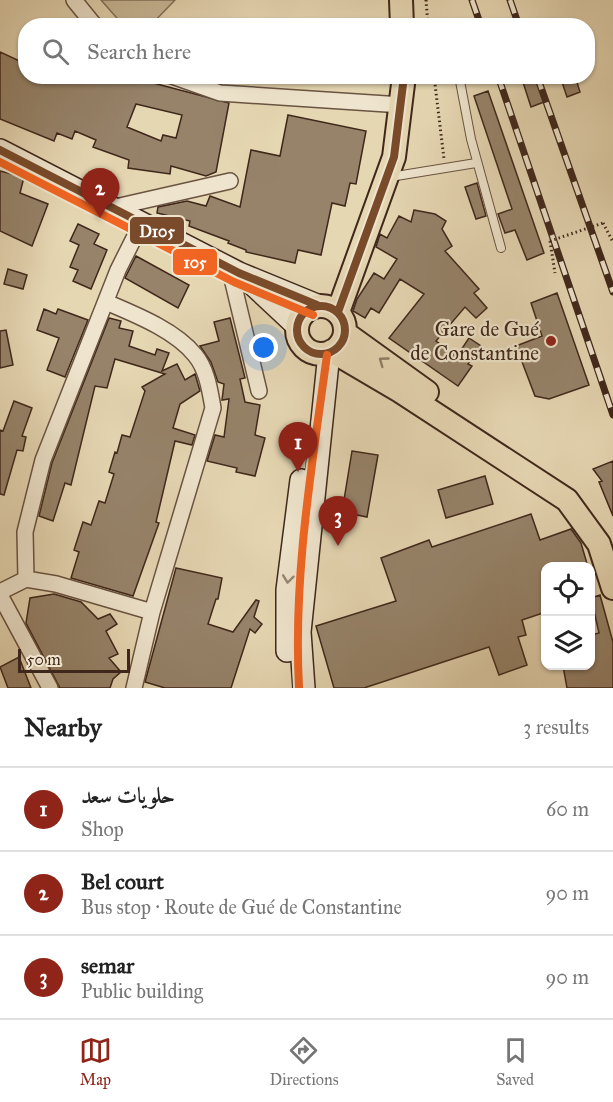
<!DOCTYPE html>
<html lang="en">
<head>
<meta charset="utf-8">
<style>
	:root { --surface:#fff; --page:#f2f2f2; --text:#222; --muted:#767676; --line:#e0e0e0; --accent:#8f2418 }
	body { margin:0; font-family:"IM FELL Great Primer",Amiri,serif; background:var(--page); color:var(--text) }
	.controls { position:absolute; right:18px; bottom:18px; display:grid; overflow:hidden; border-radius:12px; box-shadow:0 2px 4px #0004 }
	.controls button { width:54px; height:54px; display:grid; place-items:center; padding:0; border:0; border-bottom:2px solid var(--line); background:var(--surface); color:var(--text); font:30px sans-serif }
	.scale { position:absolute; left:18px; bottom:15px; width:112px; box-sizing:border-box; padding-left:6px; border:3px solid #3f271b; border-top:0; font-size:16px; line-height:21px; white-space:nowrap; color:#3f271b; -webkit-text-stroke:4px #efe5ce; paint-order:stroke }
	.you { position:absolute; left:264px; top:348px; width:21px; height:21px; margin:-15px; border:4px solid #fff; border-radius:50%; background:#1a73e8; box-shadow:0 0 0 9px #1a73e833 }
	.badge { display:grid; place-items:center; width:39px; height:39px; border-radius:50%; background:var(--accent); color:#fff; font-size:20px; font-weight:700 }
	.pin { position:absolute; translate:-50% -50px; filter:drop-shadow(0 2px 3px #0008) }
	.pin::after { content:''; position:absolute; top:32px; width:21px; height:18px; background:inherit; clip-path:polygon(0 0,100% 0,50% 100%) }
	.list { margin:0; padding:0; list-style:none }
	h2 { display:flex; justify-content:space-between; align-items:center; height:78px; margin:0; padding:0 24px; font-size:26px }
	h2 small { font-size:20px; font-weight:400; color:var(--muted) }
	.list li { display:grid; grid-template-columns:39px 1fr auto; gap:18px; align-items:center; box-sizing:border-box; height:84px; padding:0 24px; border-top:2px solid var(--line) }
	.list b { display:block; font-size:22px; white-space:nowrap }
	.list p { margin:0; font-size:20px; white-space:nowrap; color:var(--muted) }
	.list em { font-size:20px; font-style:normal; color:var(--muted) }
	.icon { flex:none; width:33px; height:33px; fill:none; stroke:currentColor; stroke-width:2; stroke-linecap:round; stroke-linejoin:round }
	.map { position:relative; flex:none; width:613px; height:688px; overflow:hidden }
	.search { position:absolute; background:var(--surface); box-shadow:0 2px 4px #0004; left:18px; right:18px; top:18px; height:66px; display:flex; align-items:center; gap:15px; box-sizing:border-box; padding:0 21px; border-radius:24px; color:var(--muted); font-size:22px }
	.sheet { height:330px; background:var(--surface) }
	nav { display:flex; justify-content:space-around; align-items:center; box-sizing:border-box; height:84px; border-top:2px solid var(--line); background:var(--surface); font-size:16px; color:var(--muted) }
	nav a { display:grid; justify-items:center; gap:3px }
	nav .on { color:var(--accent) }
	.map>svg:first-child { display:block }
	.green { fill:#cab999; stroke:#84705a; stroke-width:1.5 }
	.building { fill:#96836a; stroke:#3f271b; stroke-width:1.5; fill-rule:evenodd }
	.lines { fill:none; stroke-linecap:round; stroke-linejoin:round }
	.lane-casing { stroke:#695341; stroke-width:10 }
	.street-casing { stroke:#695341; stroke-width:18 }
	.secondary-casing { stroke:#3f271b; stroke-width:24 }
	.primary-casing { stroke:#3f271b; stroke-width:26 }
	.path { stroke:#3f271b; stroke-width:3; stroke-dasharray:1.5 3; stroke-linecap:butt }
	.lane { stroke:#efe5ce; stroke-width:8 }
	.street { stroke:#efe5ce; stroke-width:15 }
	.secondary { stroke:#efe5ce; stroke-width:21 }
	.primary { stroke:#e6d7b3; stroke-width:22 }
	.rail-casing { stroke:#3f271b; stroke-width:7 }
	.rail { stroke:#efe5ce; stroke-width:4.5; stroke-dasharray:14; stroke-linecap:butt }
	.path-bridge { stroke:#3f271b; stroke-width:3; stroke-dasharray:1.5 3; stroke-linecap:butt }
	.bus-1-casing { stroke:#efe5ce; stroke-width:12 }
	.bus-2-casing { stroke:#efe5ce; stroke-width:12 }
	.bus-1 { stroke:#7a4b2a; stroke-width:8 }
	.bus-2 { stroke:#f26522; stroke-width:8 }
	.oneway { stroke:#927f67 }
	.oneway2 { stroke:#978674 }
	.poi-dot { fill:#8f2418; stroke:#efe5ce; stroke-width:2 }
	.labels { text-anchor:middle; dominant-baseline:central; stroke-width:4.5; stroke-linejoin:round; paint-order:stroke }
	.poi-label { font-size:21px; fill:#3f271b; stroke:#efe5ce; text-anchor:end }
	.line-badge { stroke:#efe5ce; stroke-width:2 }
	.badge-label { font-size:16px; text-anchor:middle; font-weight:bold; fill:#fff }
</style>
</head>
<body>
<div class="map">
<svg width="613" height="688" viewBox="0 0 613 688">
	<rect width="100%" height="100%" fill="#e6d7b3"/>
	<filter id="stains"><feTurbulence type="fractalNoise" baseFrequency=".00333" numOctaves="4"/><feColorMatrix values="0 0 0 0 .2 0 0 0 0 .09 0 0 0 0 .02 0 0 0 .5 -.17"/></filter>
	<radialGradient id="worn" r=".72"><stop offset=".6" stop-color="#630" stop-opacity="0"/><stop offset="1" stop-color="#630" stop-opacity=".3"/></radialGradient>
	<!-- green -->
	<path class="green" d="M101,0H175L150,26L123,25Z"/>
	<!-- building -->
	<path class="building" d="M0,52L26,64V76H127L229,103L216,172L206,176L171,166L170,174L128,168L129,160L93,147L96,140L75,131L72,139L57,133L54,141L0,119ZM136,104L182,115L176,138L163,135L161,141L127,127Z
		M521,76H536L544,102L531,107Z
		M560,76H575L580,92L567,97Z
		M488,91L544,253L527,260L515,230L505,233L498,214L512,209L474,96Z
		M288,115L366,131L356,184L350,183L345,206L332,203L321,255L298,250L295,263L246,252V250L228,243L229,241L189,226L190,221L157,213L158,207L187,201L206,206L210,196L240,207L251,150L280,156Z
		M0,171L24,177L20,193L48,204L32,246L0,231Z
		M477,183L486,216L476,219L465,187Z
		M414,210L435,214L446,221L442,229L452,246L445,251L479,289L474,293L487,308L476,318L465,307L436,341L457,356L469,338L481,346L468,364L472,366L458,386L389,338L424,294L400,279L379,313L371,308L365,318L353,311L357,299L374,273L384,279L397,259L376,247L380,234L387,238L399,216L411,222Z
		M78,224L99,234L94,244L107,250L91,289L73,281L78,270L70,267L79,245L70,241Z
		M136,256L189,285L178,308L125,278Z
		M8,269L27,275L23,289L4,284Z
		M557,293L589,385L549,399L535,396L516,346L542,336L531,303Z
		M44,309L56,314L58,309L88,320L65,377L47,370L59,338L37,330Z
		M109,318L121,321L119,328L133,331L129,346L155,355L157,349L169,353L162,371L177,364L185,380L195,374L200,391L180,404L173,428L195,435L192,445L175,441L156,522L159,523L133,596L71,578L79,552L74,550L83,522L91,525L99,501L105,503L114,474L109,472L115,452L117,453L122,435L130,437L145,391L142,387L165,374L115,359L107,388L95,386L71,485L65,483L53,521L39,516L52,463Z
		M230,318L245,378L240,379L245,402L260,405L255,435L265,438L255,476L236,472L237,468L207,461L215,435L224,437L229,399L222,400L224,384L218,382L211,362L200,346L219,341L214,322Z
		M6,330L13,365L0,368V331Z
		M14,401L32,408L22,436L26,437L23,451L17,450L4,495L0,494V430L3,431Z
		M352,451L378,455L367,517L342,512Z
		M613,461V516L599,482L602,481L593,469Z
		M485,476L493,504L446,518L438,490Z
		M531,514L540,540L571,529L581,543L588,567H546V612L522,620L526,635L518,637L527,665L499,675L489,647L364,688H334L316,626L396,601L381,558L429,540L432,547Z
		M176,568L222,578L218,599H216L208,624L233,632L256,600L259,601L254,617L262,624L255,633L250,629L231,688H165L145,682Z
		M54,594L81,602L98,619L110,614L117,624L106,631L118,654L109,658L121,672L113,679L110,688H60L26,623L30,598Z
		M600,595L613,642V688H567L563,666H591V635L599,633L591,598Z
		M19,657L31,688H8L0,667Z"/>
	<g class="lines">
		<defs>
			<path id="lane" d="M459,76L471,139L501,248
				M390,177L476,163"/>
			<path id="street" d="M74,0L95,26
				M172,76L220,93L402,105
				M111,208L230,181
				M229,266L259,391
				M106,302C134,314 175,330 195,355C207,369 210,391 213,408L152,612L134,688
				M26,579L25,532L43,460L118,270L142,222
				M0,592L26,579L56,584L152,612
				M0,595L50,688"/>
			<path id="secondary" d="M0,150L239,273L317,305
				M251,283L297,326
				M287,651V590L301,480
				M304,688L300,632L329,353"/>
			<path id="primary" d="M401,0L402,26
				M297 330a24 24 0 1 1 48 0a24 24 0 1 1-48 0Z
				M338,312L394,157L404,76
				M345,333L427,392
				M332,351L400,391L567,500L599,544L613,588"/>
		</defs>
		<!-- lane casing -->
		<use href="#lane" class="lane-casing"/>
		<!-- street casing -->
		<use href="#street" class="street-casing"/>
		<!-- secondary casing -->
		<use href="#secondary" class="secondary-casing"/>
		<!-- primary casing -->
		<use href="#primary" class="primary-casing"/>
		<!-- path -->
		<path class="path" d="M426,0L428,26
			M434,76L444,159
			M603,223L613,242
			M550,241L555,273"/>
		<!-- lane -->
		<use href="#lane" class="lane"/>
		<!-- street -->
		<use href="#street" class="street"/>
		<!-- secondary -->
		<use href="#secondary" class="secondary"/>
		<!-- primary -->
		<use href="#primary" class="primary"/>
		<defs>
			<path id="rail" d="M472,0L481,26
				M510,0L519,26
				M498,76L613,415
				M537,76L613,292"/>
		</defs>
		<!-- rail casing -->
		<use href="#rail" class="rail-casing"/>
		<!-- rail -->
		<use href="#rail" class="rail"/>
		<!-- path-bridge -->
		<path class="path-bridge" d="M550,241L603,223"/>
		<defs>
			<path id="bus-1" d="M0,150L239,273L317,305
				M297 330a24 24 0 1 1 48 0a24 24 0 1 1-48 0Z
				M338,312L394,157L404,76"/>
			<path id="bus-2" d="M0,162L234,282L313,315
				M299,687C293,575 312,466 327,355"/>
		</defs>
		<!-- bus-1 casing -->
		<use href="#bus-1" class="bus-1-casing"/>
		<!-- bus-2 casing -->
		<use href="#bus-2" class="bus-2-casing"/>
		<!-- bus-1 -->
		<use href="#bus-1" class="bus-1"/>
		<!-- bus-2 -->
		<use href="#bus-2" class="bus-2"/>
	</g>
	<!-- one-way arrows -->
	<defs><path id="oneway-chevron" d="M-2-3.5L2.5 0L-2 3.5" fill="none" stroke-width="1.6" stroke-linecap="round" stroke-linejoin="round" transform="scale(1.5)"/></defs>
	<use class="oneway" href="#oneway-chevron" transform="translate(383 361) rotate(-144)"/>
	<use class="oneway2" href="#oneway-chevron" transform="translate(288 579) rotate(97)"/>
	<!-- markers -->
	<circle class="poi-dot" cx="551" cy="341" r="6"/>
	<g class="labels">
		<!-- poi labels -->
		<g class="poi-label">
			<text x="539" y="329">Gare de Gué<tspan x="539" dy="24">de Constantine</tspan></text>
		</g>
	</g>
	<g class="line-badge">
		<rect x="129" y="216" width="56" height="29" rx="6" fill="#7a4b2a"/>
		<rect x="172" y="248" width="46" height="28" rx="6" fill="#f26522"/>
	</g>
	<g class="badge-label">
		<text x="157" y="237">D105</text>
		<text x="195" y="268">105</text>
	</g>
	<rect width="100%" height="100%" filter="url(#stains)"/>
	<rect width="100%" height="100%" fill="url(#worn)"/>
</svg>
<div class="controls">
<button><svg class="icon" aria-label="locate" viewBox="0 0 24 24"><circle cx="12" cy="12" r="6"/><path d="M12 2v4M12 18v4M2 12h4M18 12h4"/></svg></button>
<button><svg class="icon" aria-label="layers" viewBox="0 0 24 24"><path d="M12 4l9 5-9 5-9-5zM3 14l9 5 9-5"/></svg></button>
</div>
<div class="scale">50 m</div>
<div class="you"></div>
<div class="pin badge" style="left:298px;top:472px">1</div>
<div class="pin badge" style="left:100px;top:218px">2</div>
<div class="pin badge" style="left:338px;top:546px">3</div>
<div class="search"><svg class="icon" aria-label="search" viewBox="0 0 24 24"><circle cx="10" cy="10" r="6"/><path d="M15 15l6 6"/></svg>Search here</div>
</div>
<section class="sheet">
<h2>Nearby<small>3 results</small></h2>
<ul class="list">
<li><span class="badge">1</span><div><b>حلويات سعد</b><p>Shop</p></div><em>60 m</em></li>
<li><span class="badge">2</span><div><b>Bel court</b><p>Bus stop · Route de Gué de Constantine</p></div><em>90 m</em></li>
<li><span class="badge">3</span><div><b>semar</b><p>Public building</p></div><em>90 m</em></li>
</ul>
</section>
<nav>
<a class="on"><svg class="icon" aria-label="map" viewBox="0 0 24 24"><path d="M3 6l6-2 6 2 6-2v14l-6 2-6-2-6 2zM9 4v14M15 6v14"/></svg>Map</a>
<a><svg class="icon" aria-label="directions" viewBox="0 0 24 24"><path d="M12 3l9 9-9 9-9-9zM9 14v-3h6M13 9l2 2-2 2"/></svg>Directions</a>
<a><svg class="icon" aria-label="saved" viewBox="0 0 24 24"><path d="M7 4h10v16l-5-4-5 4z"/></svg>Saved</a>
</nav>
</body>
</html>
